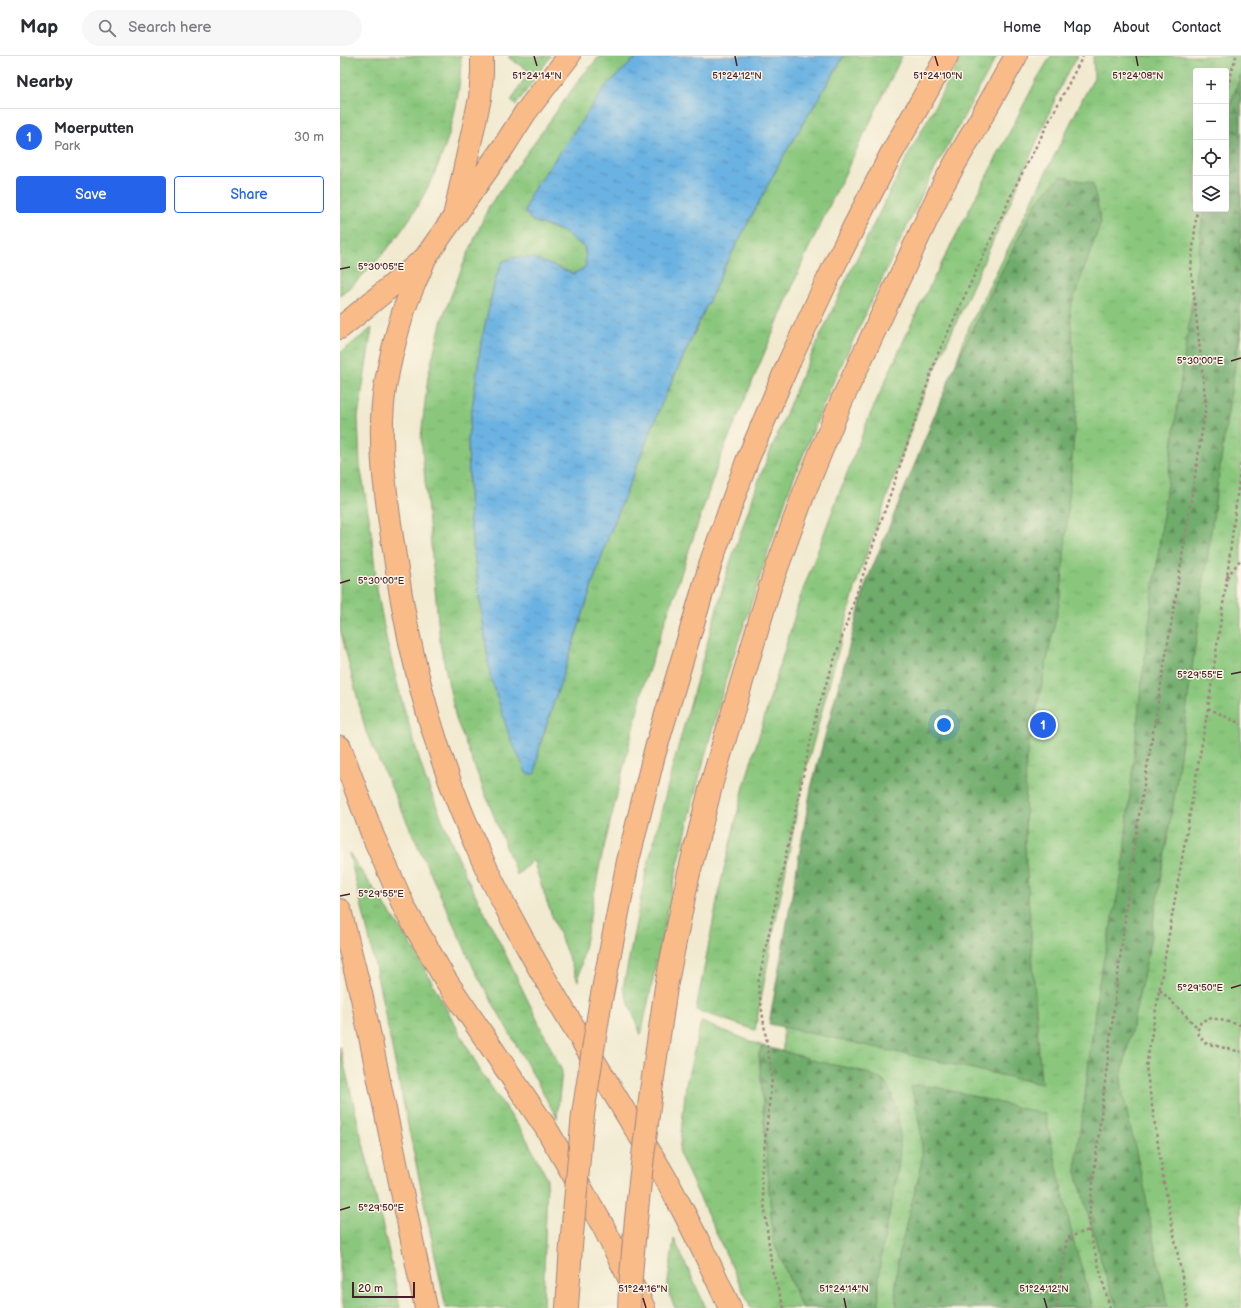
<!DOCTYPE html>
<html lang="en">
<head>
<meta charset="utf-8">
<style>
	:root { --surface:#fff; --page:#f7f7f7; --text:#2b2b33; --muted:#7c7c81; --line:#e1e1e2; --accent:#2563eb }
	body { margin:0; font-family:"Balsamiq Sans",sans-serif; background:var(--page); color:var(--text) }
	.controls { position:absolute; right:12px; top:12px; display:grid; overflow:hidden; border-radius:4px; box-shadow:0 4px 16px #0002 }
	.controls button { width:36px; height:36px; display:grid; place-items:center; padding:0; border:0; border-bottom:1px solid var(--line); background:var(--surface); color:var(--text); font:20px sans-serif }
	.scale { position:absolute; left:12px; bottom:10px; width:63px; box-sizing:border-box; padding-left:4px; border:2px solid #4a1f2b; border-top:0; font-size:11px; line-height:14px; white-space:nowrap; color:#4a1f2b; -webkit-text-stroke:3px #fcf5e5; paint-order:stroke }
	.you { position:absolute; left:604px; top:669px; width:14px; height:14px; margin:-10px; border:3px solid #fff; border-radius:50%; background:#1a73e8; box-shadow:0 0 0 6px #1a73e833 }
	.badge { display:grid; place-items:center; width:26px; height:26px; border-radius:50%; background:var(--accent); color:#fff; font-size:13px; font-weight:700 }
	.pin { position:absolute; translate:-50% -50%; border:2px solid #fff; box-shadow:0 1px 4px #0006 }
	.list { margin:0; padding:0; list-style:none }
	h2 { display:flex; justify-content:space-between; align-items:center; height:52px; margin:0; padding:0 16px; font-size:17px }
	h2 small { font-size:13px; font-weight:400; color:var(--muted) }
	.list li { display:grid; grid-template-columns:26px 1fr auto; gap:12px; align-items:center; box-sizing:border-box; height:56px; padding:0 16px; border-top:1px solid var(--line) }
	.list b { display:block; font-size:15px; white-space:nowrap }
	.list p { margin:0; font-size:13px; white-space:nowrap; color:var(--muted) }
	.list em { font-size:13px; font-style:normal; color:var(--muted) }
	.actions { display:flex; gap:8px; padding:12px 16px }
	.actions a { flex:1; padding:9px 0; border:1px solid var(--accent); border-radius:4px; text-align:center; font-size:14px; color:var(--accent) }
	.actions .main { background:var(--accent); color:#fff }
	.icon { flex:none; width:22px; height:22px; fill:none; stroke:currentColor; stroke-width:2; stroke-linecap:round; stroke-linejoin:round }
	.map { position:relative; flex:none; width:901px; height:1252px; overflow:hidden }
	header { display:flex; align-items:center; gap:24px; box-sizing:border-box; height:56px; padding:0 20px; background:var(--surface); border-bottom:1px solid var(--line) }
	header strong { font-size:19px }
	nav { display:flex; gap:22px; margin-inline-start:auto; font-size:14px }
	.search { width:280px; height:36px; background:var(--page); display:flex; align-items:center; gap:10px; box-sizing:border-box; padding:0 14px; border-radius:22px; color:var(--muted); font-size:15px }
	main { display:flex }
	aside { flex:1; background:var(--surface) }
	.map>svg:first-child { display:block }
	.grass { fill:url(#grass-tufts); stroke:#6a7354; fill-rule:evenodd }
	.forest { fill:url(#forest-firs); stroke:#5c664c }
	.water { fill:url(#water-ripples); stroke:#5a6886 }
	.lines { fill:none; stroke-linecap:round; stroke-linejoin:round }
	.trunk-casing { stroke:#9e847e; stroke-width:24 }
	.motorway-casing { stroke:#9e847e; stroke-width:24 }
	.path { stroke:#9e847e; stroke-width:2.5; stroke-dasharray:3 3; stroke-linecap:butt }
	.trunk { stroke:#f9bc89; stroke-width:22 }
	.motorway { stroke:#f9bc89; stroke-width:22 }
	.motorway-bridge-casing { stroke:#9e847e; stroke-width:24; stroke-linecap:butt }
	.motorway-bridge { stroke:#f9bc89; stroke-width:22 }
	.ticks { fill:none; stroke:#4a1f2b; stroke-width:1.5 }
	.ticks-label { font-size:10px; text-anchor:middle; fill:#4a1f2b; stroke:#fcf5e5; stroke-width:3; stroke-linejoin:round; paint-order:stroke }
</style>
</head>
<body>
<header>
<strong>Map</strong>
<div class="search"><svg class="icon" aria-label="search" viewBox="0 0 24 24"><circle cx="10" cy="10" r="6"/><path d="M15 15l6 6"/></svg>Search here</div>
<nav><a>Home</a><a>Map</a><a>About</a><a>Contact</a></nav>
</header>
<main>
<aside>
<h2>Nearby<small></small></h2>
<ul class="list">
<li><span class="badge">1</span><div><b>Moerputten</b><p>Park</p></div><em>30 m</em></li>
</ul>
<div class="actions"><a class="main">Save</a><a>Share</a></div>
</aside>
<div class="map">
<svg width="901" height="1252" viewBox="0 0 901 1252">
	<defs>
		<pattern id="grass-tufts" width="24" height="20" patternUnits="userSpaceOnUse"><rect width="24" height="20" fill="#8ac77d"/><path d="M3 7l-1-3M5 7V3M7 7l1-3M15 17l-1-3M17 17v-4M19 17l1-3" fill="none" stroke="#79aa6c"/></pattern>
		<pattern id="forest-firs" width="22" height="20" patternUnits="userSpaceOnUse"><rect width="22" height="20" fill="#6fac6c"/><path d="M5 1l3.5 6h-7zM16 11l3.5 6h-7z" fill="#5d8b59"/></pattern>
		<pattern id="water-ripples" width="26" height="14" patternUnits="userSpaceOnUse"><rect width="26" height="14" fill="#6bb2e2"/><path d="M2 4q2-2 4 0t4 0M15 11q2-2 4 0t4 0" fill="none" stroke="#5a90b7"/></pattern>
	</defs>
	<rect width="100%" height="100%" fill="#fcf5e5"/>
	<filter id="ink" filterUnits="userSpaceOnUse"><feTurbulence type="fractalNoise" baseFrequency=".025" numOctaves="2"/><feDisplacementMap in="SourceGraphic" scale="8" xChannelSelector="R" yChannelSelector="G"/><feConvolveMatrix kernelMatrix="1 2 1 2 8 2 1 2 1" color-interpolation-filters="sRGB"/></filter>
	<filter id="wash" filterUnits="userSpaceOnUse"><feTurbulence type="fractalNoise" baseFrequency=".012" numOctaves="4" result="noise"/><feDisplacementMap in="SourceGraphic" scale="16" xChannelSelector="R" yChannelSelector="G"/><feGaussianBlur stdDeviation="0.9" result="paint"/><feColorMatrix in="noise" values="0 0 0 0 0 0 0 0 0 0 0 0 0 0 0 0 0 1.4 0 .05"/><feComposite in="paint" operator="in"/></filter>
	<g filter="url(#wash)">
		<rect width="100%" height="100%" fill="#f1ead0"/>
		<!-- grass -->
		<path class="grass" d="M0,0H121C120,83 81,164 21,221C15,228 7,233 0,239Z
			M169,0H211L176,49L171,45L189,15L169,2Z
			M260,0H298L266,30L190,139L192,165L222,175L245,192L246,210L234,218L217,211L163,205L156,220L141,287L128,383L130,467L150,619L194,718L200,689L266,487L321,349L384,212L444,99L504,0H562L466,198L379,405L304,628L260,808L238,925L210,855L193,804L177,819L116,663L100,587L81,381L88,320L102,263L123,209L149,150L241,21Z
			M622,0H657L589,124L490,333L449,434L387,620L359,722L336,817L301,979L283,932L306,816L333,709L388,513L421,418L461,321L512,212L565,105Z
			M711,0H738L724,23L670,147L583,340L518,522L462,728L415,974L356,954L380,830L404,730L460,542L495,448L529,361L580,249L697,23Z
			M753,0H901V1252H472L443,1051V945L530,562L627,275L742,44L754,22ZM856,15H886V153H856Z
			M32,272L18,361L20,409L31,473L37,533L47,587L61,642L85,722L124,816L161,889L222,1015L217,1062L135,915L26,676L0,573V297Z
			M9,797L70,886L141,1016L185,1080L207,1122L203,1252H106L29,881Z
			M361,966L423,990L419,997L433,1185L462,1252H411L339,1097L346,1028Z
			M0,991L52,1209L60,1252H4L0,1234Z
			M334,1183L366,1252H335L327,1233Z"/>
		<!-- forest -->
		<path class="forest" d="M901,17V269L885,375L834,743L807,903L781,1022L783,1039L804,1130L814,1187L828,1252H777L765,1218L736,1116L738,1086L744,1046L758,931L782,817L801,631L836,359L859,195L863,153H886V62Z
			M721,120L753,128L761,166L730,253L737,344L721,538L686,704L685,790L701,1028L429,968L471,732L526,527L618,302L697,145Z
			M423,990C441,995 458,999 476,1005C498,1011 523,1012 542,1024C547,1028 550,1034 552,1040C574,1093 545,1155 540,1210C538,1223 539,1238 539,1252H462L433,1185L419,997Z
			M575,1029H581L596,1031L705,1058L734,1187L745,1222L753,1252H557C551,1216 565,1174 574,1138C577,1127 581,1115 582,1103C583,1078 577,1054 571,1031Z"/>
		<!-- water -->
		<path class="water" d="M298,0H504L444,99L384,212L321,349L266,487L200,689L195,718H187L170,682L150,619L130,467L128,383L141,287L156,220L163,205L176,201L194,202L234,218L246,210L245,192L222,175L192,165L185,156L190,139L266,30Z"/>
	</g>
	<g filter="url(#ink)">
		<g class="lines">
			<defs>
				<path id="trunk" d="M85,202C78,221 68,240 62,260C55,283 49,308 45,332C36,388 48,453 56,508C71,610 98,709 142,803C184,894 240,980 291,1066C305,1088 320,1111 332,1134C353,1173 372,1212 390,1252
					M0,272L15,260L85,202L114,161L140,42L142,17V0"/>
				<path id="motorway" d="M114,161L164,90L185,57L229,0
					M0,691L33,780L65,853L105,923L206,1072L263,1170L304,1252
					M0,854L22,942L86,1252
					M260,949L288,805L314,699L372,503L407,405L449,306L497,204L550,100L607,0
					M311,1035L326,931L348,821L372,726L430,531L464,437L502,344L603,129L676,0
					M227,1252L231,1190"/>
			</defs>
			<!-- trunk casing -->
			<use href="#trunk" class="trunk-casing"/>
			<!-- motorway casing -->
			<use href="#motorway" class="motorway-casing"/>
			<!-- path -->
			<path class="path" d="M886,37L896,0
				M887,521L901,503
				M868,652L901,668
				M820,934L858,972
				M901,969L872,962L861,965L857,976L865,987L901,996
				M444,1252L432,1214L421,1122L432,1022L418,928L477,655L597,300L675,131L743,0
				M716,1252L727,1182L749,1174
				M770,1252L749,1174L750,1150L793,795L837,533L866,350L851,212L857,153
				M848,1252L823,1121L806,1011L868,652L887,521L901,408"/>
			<!-- trunk -->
			<use href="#trunk" class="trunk"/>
			<!-- motorway -->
			<use href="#motorway" class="motorway"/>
			<defs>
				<path id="motorway-bridge" d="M231,1190L243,1058L260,949
					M289,1252C293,1179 302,1107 311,1035"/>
			</defs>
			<!-- motorway-bridge casing -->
			<use href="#motorway-bridge" class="motorway-bridge-casing"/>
			<!-- motorway-bridge -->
			<use href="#motorway-bridge" class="motorway-bridge"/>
		</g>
	</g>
	<!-- ticks -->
	<path class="ticks" d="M194,0L197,10M395,0L397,10M595,0L598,10M796,0L798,10M0,213L10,211M891,305L901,302M0,527L10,524M891,618L901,616M0,840L10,838M891,932L901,929M0,1154L10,1151M303,1242L306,1252M504,1242L506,1252M704,1242L707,1252"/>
	<g class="ticks-label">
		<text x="798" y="23">51°24'08"N</text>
		<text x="197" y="23">51°24'14"N</text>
		<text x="397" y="23">51°24'12"N</text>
		<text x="598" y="23">51°24'10"N</text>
		<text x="41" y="214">5°30'05"E</text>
		<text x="860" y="308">5°30'00"E</text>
		<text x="41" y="528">5°30'00"E</text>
		<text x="860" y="622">5°29'55"E</text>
		<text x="41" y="841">5°29'55"E</text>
		<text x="860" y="935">5°29'50"E</text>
		<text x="41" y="1155">5°29'50"E</text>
		<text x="303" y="1236">51°24'16"N</text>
		<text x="504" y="1236">51°24'14"N</text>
		<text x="704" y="1236">51°24'12"N</text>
	</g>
</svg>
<div class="controls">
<button>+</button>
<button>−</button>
<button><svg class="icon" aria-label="locate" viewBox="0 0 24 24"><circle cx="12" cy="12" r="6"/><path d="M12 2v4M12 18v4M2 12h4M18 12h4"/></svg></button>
<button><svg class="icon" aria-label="layers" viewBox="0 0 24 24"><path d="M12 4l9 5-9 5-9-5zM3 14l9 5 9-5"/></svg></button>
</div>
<div class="scale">20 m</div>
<div class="you"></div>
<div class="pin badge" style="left:703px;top:669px">1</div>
</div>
</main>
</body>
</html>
